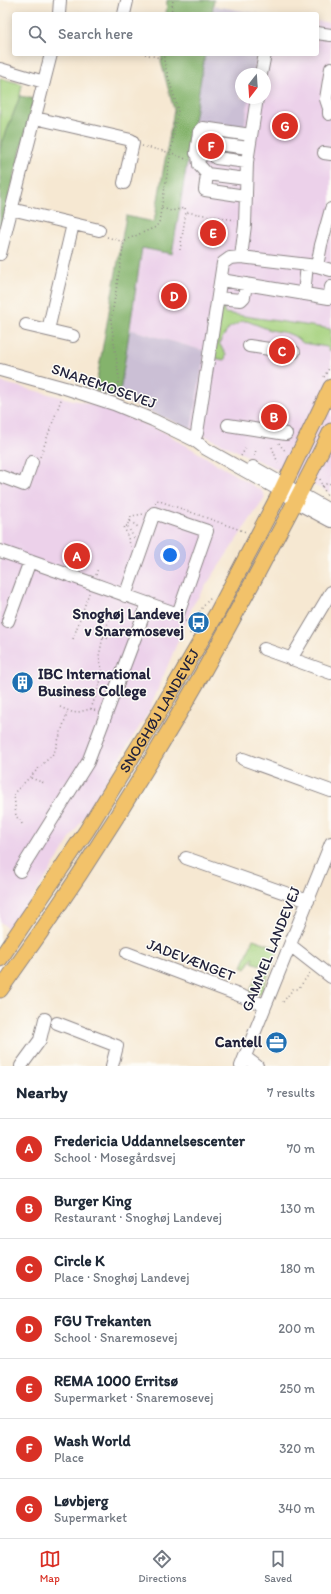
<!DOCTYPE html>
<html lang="en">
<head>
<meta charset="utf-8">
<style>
	:root { --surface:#fff; --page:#f2f2f3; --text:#1f2937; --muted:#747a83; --line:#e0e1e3; --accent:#d93025 }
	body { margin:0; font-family:Itim,sans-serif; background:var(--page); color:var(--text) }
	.compass { position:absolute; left:235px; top:68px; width:36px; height:36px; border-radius:50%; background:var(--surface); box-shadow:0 2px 10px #0003; rotate:197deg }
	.you { position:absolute; left:170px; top:555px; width:14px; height:14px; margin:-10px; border:3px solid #fff; border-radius:50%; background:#1a73e8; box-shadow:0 0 0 6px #1a73e833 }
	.badge { display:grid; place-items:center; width:26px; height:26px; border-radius:50%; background:var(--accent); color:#fff; font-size:13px; font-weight:700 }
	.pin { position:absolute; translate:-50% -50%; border:2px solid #fff; box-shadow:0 1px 4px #0006 }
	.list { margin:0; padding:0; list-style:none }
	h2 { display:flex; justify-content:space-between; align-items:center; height:52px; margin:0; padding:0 16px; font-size:17px }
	h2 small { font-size:13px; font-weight:400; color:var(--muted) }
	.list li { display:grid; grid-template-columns:26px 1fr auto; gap:12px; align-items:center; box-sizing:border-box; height:60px; padding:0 16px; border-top:1px solid var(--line) }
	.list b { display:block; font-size:15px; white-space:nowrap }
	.list p { margin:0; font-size:13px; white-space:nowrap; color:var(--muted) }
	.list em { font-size:13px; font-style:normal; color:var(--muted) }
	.icon { flex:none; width:22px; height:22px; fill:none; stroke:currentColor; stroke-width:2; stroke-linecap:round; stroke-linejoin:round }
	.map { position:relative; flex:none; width:331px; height:1066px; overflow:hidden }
	.search { position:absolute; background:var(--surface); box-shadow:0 2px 10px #0003; left:12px; right:12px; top:12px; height:44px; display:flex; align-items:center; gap:10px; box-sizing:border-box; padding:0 14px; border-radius:4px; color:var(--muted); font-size:15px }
	.sheet { height:472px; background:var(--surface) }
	nav { display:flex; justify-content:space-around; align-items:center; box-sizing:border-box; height:56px; border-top:1px solid var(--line); background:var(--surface); font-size:11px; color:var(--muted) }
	nav a { display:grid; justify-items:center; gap:2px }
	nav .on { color:var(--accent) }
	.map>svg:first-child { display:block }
	.built { fill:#ecd1ea }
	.industrial { fill:#cbbfd5 }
	.green { fill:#a5d17d; stroke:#647a5c }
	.forest { fill:#84b36c; stroke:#536a54 }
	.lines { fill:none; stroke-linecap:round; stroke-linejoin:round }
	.minor-tunnel { stroke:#ccc0b4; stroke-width:12; stroke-dasharray:12 6; stroke-linecap:butt }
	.minor-casing { stroke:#8c8586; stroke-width:14 }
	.major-casing { stroke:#8c8586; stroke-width:17 }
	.path { stroke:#8c8586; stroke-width:1.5; stroke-dasharray:1 3; stroke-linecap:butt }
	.minor { stroke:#fff; stroke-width:12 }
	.major { stroke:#f2c26a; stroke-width:15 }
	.labels { text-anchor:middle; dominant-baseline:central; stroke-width:3; stroke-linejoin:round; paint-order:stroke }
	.street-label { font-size:15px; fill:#22223b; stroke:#fdfcf7 }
	.poi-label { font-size:15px; font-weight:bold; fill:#22223b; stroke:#fdfcf7; text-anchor:end }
</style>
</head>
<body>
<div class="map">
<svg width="331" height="1066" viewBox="0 0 331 1066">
	<rect width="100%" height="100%" fill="#fdfcf7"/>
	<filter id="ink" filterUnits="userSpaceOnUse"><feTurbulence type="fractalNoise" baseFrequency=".025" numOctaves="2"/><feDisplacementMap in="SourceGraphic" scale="8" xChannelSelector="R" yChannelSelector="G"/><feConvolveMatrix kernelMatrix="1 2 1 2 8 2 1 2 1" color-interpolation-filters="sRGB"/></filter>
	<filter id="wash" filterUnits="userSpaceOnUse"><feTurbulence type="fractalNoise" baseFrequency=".012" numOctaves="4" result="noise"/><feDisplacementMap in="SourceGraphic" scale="16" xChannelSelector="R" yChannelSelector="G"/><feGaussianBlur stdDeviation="0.9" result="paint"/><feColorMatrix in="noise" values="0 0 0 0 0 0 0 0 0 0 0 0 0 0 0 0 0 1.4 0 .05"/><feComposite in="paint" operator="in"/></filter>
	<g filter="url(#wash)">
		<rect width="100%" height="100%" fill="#f6e8d2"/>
		<!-- built -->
		<path class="built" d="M317,21L331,23V493L245,455L191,429L205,351L129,329L142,248L172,253L194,120L244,128L249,98H265V74H253L257,54H317Z
			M0,382L102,407L164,432L262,491L265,497L193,605L148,713L49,873L11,930L0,922Z"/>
		<!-- industrial -->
		<path class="industrial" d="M214,6L261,14H212Z
			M205,54H257L253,74H241V98H249L244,128L194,120Z
			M129,329L205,351L191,429L119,399Z"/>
		<!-- green -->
		<path class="green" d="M0,78L22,84L20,96L0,149Z
			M221,307L224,308V313L331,329V350L330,351L327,347L303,343L294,336L287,333L270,330L247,321H243L229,328L219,343L226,355L225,360L214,358Z
			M253,939L279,948L261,993L255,995L250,992L256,977L260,978L265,964L261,963L260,965L252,962L254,959L252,958L246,969L242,967Z"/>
		<!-- forest -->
		<path class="forest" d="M167,0H214L212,14H166Z
			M162,54H205L172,254L142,248L119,399L95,390L126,216L154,222L174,110L161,62Z
			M20,96L34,99L2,225H0V149Z"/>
	</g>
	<g filter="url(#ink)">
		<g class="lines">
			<!-- minor-tunnel -->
			<path class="minor-tunnel" d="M203,148L217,151"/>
			<defs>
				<path id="minor" d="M59,14L60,0
					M124,14L127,1
					M317,33L331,35
					M0,69L44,82
					M261,74L265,54
					M329,114V108L326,99L331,68
					M35,118L131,140L133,143L124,183
					M218,144L249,148
					M324,153L331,154
					M198,155L199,165L207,174L205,190L245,196
					M202,156L196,153L199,132L203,128L251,135
					M216,158L247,162
					M207,174L246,179
					M11,209L99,230
					M0,254L51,54
					M241,257L245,225L247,162L257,98
					M317,266L321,245L331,209
					M221,280L329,298L331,287
					M304,294L307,265
					M218,298L241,300L244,297L246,284
					M26,325L73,336
					M48,330L73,224
					M249,346L289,352H294
					M0,370L65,388L114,404L153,420L194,440L206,449L281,491L301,505L331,521
					M228,425L286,434
					M194,440L197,433L223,263L230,258L241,257L317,266L331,270
					M253,467L331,511
					M0,476L24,485L32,462
					M0,551C59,571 118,593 178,614L207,531L154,513L125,596
					M8,621L30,561
					M264,649L331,673
					M291,659L331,592
					M243,759L331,791
					M186,858L308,901
					M20,871L88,762L148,603
					M290,945L331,977
					M127,953L265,1005
					M57,1023L117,1046L112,1066
					M245,1057L257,1066
					M21,1066L40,1040L45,1019
					M241,1066L331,843"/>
				<g id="major">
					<path id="s1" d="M0,959L87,830L156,718L217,613L281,491L331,387"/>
					<path d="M0,990C100,851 189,704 268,553C290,512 311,472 331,431"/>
				</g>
			</defs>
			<!-- minor casing -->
			<use href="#minor" class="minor-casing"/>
			<!-- major casing -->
			<use href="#major" class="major-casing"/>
			<!-- path -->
			<path class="path" d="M171,14L173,0
				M145,54L164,59
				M142,146L172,153L188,160
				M162,208L171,211L185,208L186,212
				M107,237L124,242
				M180,250L186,212L235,220
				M324,377L331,365
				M117,395L119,378L111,321L124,242L128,239L156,227L159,222L178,110L164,62L165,54
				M279,443L283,449L287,451
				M272,447L278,463
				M241,456L247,446
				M255,456L256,448
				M40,457L62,397
				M320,479L322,486L328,497
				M322,486L328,483L331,484
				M155,503L157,500L246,532
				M130,521L131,516L144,514
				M127,526H124L131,547
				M134,538L127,525L130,521L138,527
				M96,575L98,568
				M185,621L192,624
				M190,634C194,620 201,607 211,598
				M103,637L109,639
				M73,639L89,593
				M103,674L110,677
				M60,707L74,713L91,709L97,711
				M91,709L103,674L99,656L103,637L109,620
				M31,778L44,783
				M22,824L20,819L16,817L14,793L54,753L68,711
				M283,1002L293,989H298L310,973"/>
			<!-- minor -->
			<use href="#minor" class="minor"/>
			<!-- major -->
			<use href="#major" class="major"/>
		</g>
	</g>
	<!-- icons -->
	<defs>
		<symbol id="bus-disc" viewBox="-11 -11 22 22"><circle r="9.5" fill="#1f6fb2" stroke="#fdfcf7"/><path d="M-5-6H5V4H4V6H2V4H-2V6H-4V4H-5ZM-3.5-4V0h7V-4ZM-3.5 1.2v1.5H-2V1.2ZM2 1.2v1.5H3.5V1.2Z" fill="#fff"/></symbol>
		<symbol id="building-disc" viewBox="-11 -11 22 22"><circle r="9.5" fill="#1f6fb2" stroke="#fdfcf7"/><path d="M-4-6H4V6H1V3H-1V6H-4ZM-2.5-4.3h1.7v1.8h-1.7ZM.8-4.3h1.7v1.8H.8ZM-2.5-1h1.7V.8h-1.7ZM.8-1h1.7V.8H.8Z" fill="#fff"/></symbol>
		<symbol id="office-disc" viewBox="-11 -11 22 22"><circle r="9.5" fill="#1f6fb2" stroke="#fdfcf7"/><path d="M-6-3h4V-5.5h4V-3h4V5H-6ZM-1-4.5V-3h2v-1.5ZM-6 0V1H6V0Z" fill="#fff"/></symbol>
	</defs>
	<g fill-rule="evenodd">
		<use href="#bus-disc" x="186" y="610" width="25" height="25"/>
		<use href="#building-disc" x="10" y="670" width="25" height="25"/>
		<use href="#office-disc" x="264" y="1030" width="25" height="25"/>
	</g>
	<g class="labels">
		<!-- street labels -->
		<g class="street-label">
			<text transform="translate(104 386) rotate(19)">SNAREMOSEVEJ</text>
			<text stroke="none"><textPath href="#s1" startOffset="295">SNOGHØJ LANDEVEJ</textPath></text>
			<text transform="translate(271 949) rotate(-68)">GAMMEL LANDEVEJ</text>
			<text transform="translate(191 960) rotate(21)">JADEVÆNGET</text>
		</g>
		<!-- poi labels -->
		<g class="poi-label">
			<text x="184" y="614">Snoghøj Landevej<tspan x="184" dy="17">v Snaremosevej</tspan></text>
			<text x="38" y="674" text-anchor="start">IBC International<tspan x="38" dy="17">Business College</tspan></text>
			<text x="262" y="1042">Cantell</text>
		</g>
	</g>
</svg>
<svg class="compass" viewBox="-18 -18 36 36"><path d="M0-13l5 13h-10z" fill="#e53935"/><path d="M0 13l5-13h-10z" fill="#747a83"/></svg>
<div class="you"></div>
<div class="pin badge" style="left:77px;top:556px">A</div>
<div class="pin badge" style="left:274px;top:417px">B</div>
<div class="pin badge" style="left:282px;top:351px">C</div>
<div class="pin badge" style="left:174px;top:296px">D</div>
<div class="pin badge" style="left:213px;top:233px">E</div>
<div class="pin badge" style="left:211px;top:146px">F</div>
<div class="pin badge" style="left:285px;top:126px">G</div>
<div class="search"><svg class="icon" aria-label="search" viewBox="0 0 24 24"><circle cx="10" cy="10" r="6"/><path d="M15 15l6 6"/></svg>Search here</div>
</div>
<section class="sheet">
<h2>Nearby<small>7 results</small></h2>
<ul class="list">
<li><span class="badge">A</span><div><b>Fredericia Uddannelsescenter</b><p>School · Mosegårdsvej</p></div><em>70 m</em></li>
<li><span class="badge">B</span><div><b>Burger King</b><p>Restaurant · Snoghøj Landevej</p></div><em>130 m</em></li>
<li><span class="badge">C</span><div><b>Circle K</b><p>Place · Snoghøj Landevej</p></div><em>180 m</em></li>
<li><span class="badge">D</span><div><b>FGU Trekanten</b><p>School · Snaremosevej</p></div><em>200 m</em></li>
<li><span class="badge">E</span><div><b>REMA 1000 Erritsø</b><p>Supermarket · Snaremosevej</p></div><em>250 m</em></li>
<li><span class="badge">F</span><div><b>Wash World</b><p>Place</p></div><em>320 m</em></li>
<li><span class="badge">G</span><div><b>Løvbjerg</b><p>Supermarket</p></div><em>340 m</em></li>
</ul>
</section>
<nav>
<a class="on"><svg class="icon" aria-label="map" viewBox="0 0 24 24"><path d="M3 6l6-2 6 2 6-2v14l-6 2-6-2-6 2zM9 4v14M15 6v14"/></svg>Map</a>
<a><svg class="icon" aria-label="directions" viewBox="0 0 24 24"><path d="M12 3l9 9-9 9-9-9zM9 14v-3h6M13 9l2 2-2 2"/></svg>Directions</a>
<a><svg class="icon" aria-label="saved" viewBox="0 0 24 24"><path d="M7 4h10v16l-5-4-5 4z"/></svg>Saved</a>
</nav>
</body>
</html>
